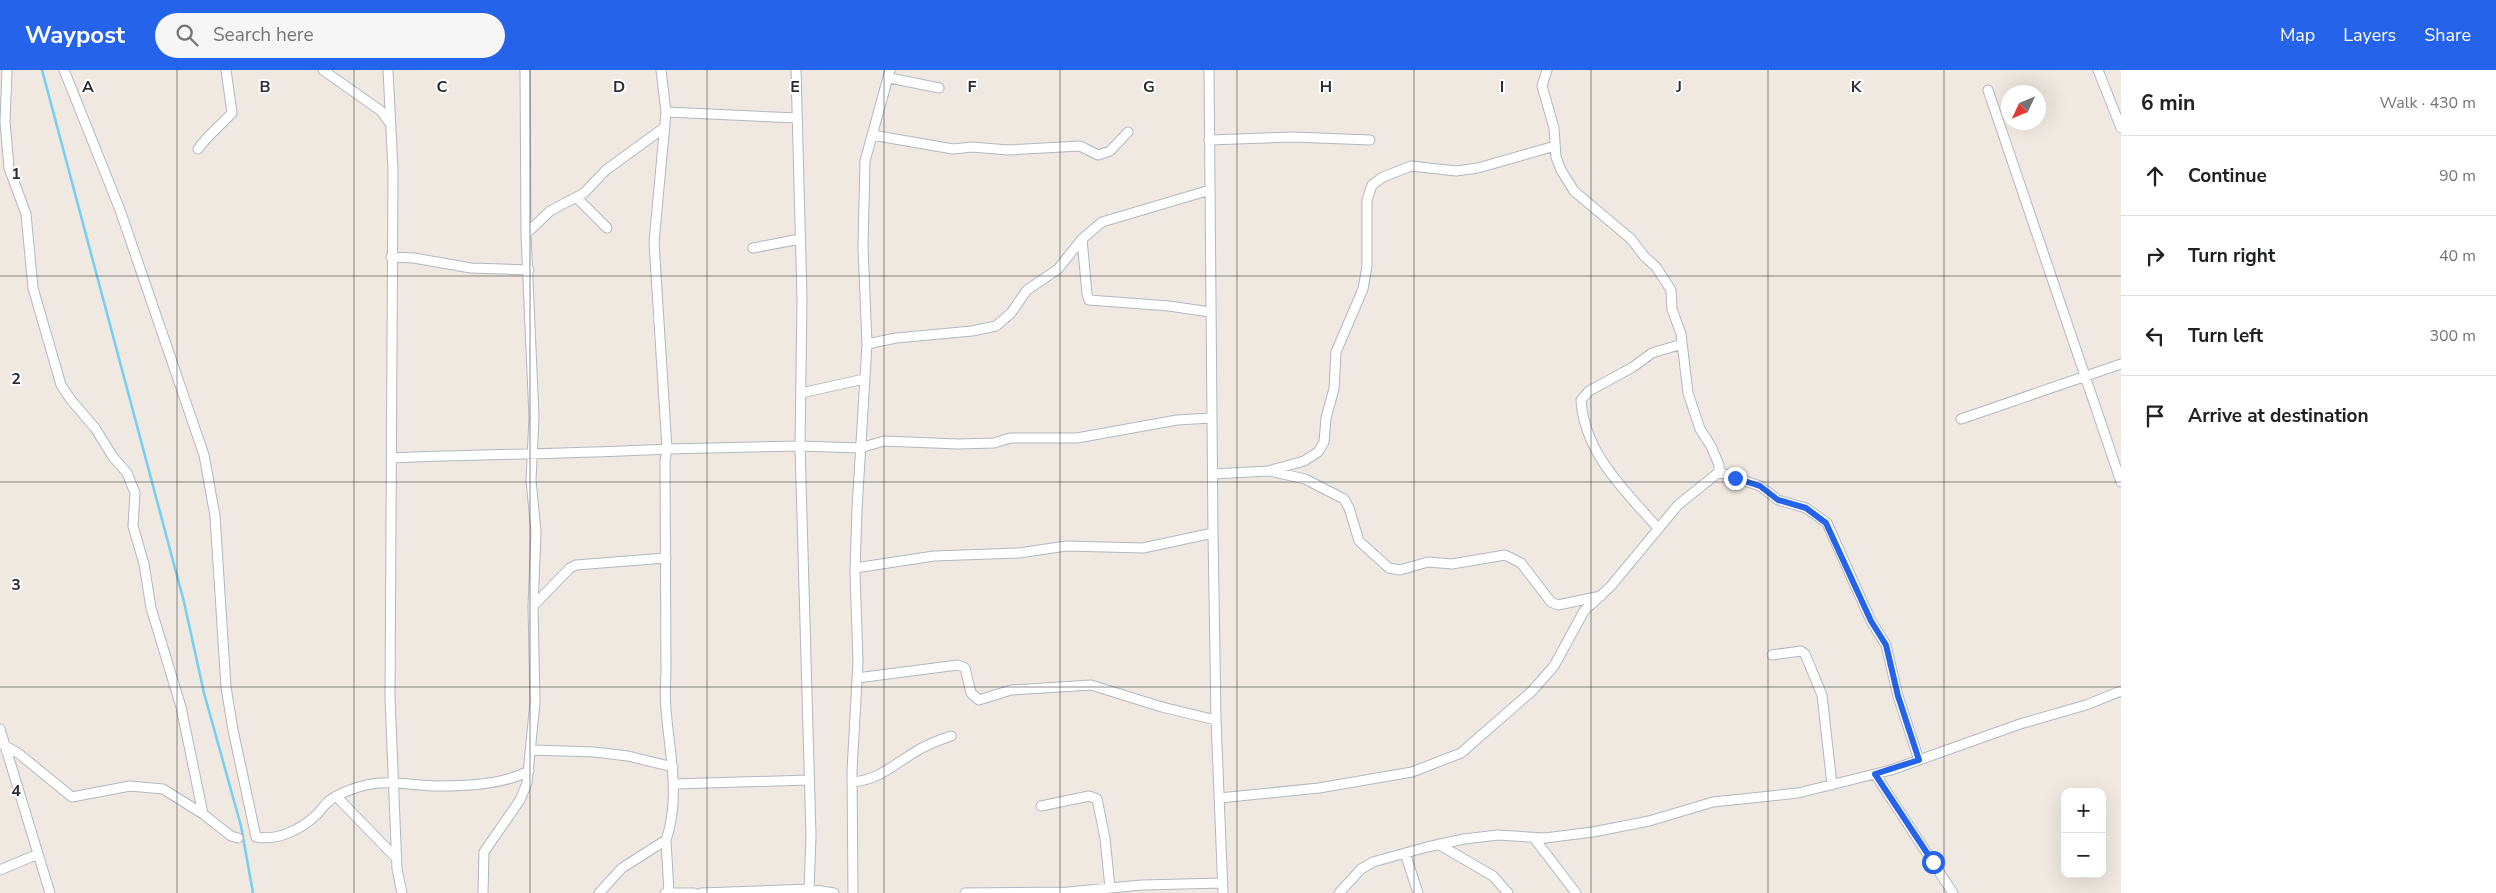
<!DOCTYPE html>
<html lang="en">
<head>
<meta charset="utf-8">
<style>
	:root { --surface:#fff; --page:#f6f6f6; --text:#202124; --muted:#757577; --line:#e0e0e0; --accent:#2563eb }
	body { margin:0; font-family:"Nunito Sans",sans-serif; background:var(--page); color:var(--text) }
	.controls { position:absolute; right:15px; bottom:15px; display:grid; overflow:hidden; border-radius:10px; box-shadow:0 5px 20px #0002 }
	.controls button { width:45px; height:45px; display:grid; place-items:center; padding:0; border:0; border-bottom:1px solid var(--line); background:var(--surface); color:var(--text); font:25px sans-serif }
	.compass { position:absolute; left:2001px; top:15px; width:45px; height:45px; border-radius:50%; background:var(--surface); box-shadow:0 5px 20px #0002; rotate:226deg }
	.stop { position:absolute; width:15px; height:15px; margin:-11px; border:4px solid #2563eb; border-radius:50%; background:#fff }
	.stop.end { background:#2563eb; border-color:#fff; box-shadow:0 1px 5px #0008 }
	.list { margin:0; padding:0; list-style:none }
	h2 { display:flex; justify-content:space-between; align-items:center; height:65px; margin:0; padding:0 20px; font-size:21px }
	h2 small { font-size:16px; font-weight:400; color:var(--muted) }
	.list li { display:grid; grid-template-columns:32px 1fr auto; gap:15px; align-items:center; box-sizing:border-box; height:80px; padding:0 20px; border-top:1px solid var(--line) }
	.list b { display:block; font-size:19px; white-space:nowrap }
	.list em { font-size:16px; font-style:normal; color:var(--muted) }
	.icon { flex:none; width:28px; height:28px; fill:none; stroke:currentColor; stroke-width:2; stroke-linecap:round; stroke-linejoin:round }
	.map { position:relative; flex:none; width:2121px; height:823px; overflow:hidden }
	header { display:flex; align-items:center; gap:30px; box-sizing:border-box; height:70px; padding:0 25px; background:var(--accent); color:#fff }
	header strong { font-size:24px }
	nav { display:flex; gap:28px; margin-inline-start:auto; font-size:18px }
	.search { width:350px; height:45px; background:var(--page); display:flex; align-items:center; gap:12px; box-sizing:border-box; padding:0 18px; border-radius:28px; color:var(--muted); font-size:19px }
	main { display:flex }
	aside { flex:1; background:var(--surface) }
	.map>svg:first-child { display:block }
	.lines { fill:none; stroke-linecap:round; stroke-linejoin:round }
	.stream { stroke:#75cff0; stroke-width:2.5 }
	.minor-casing { stroke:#b4b7c1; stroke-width:11 }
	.minor { stroke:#fff; stroke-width:9 }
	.route { stroke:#2563eb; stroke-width:6 }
	.grid { fill:none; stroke:#2e2e2e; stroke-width:1; stroke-opacity:0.55 }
	.grid-label { font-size:16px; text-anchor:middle; font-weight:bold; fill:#2e2e2e; stroke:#fff; stroke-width:4; stroke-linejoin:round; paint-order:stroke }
</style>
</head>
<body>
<header>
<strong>Waypost</strong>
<div class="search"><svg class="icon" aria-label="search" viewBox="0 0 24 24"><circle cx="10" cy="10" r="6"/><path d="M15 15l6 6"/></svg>Search here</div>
<nav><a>Map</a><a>Layers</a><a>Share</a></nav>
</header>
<main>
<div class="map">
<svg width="2121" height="823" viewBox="0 0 2121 823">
	<rect width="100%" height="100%" fill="#efe9e1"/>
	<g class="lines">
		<!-- stream -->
		<path class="stream" d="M42,0L184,532L204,623L241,756L253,823"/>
		<defs>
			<path id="minor" d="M7,0L5,52L9,98L26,144L33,218L61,315L71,330L95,358L113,387L127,403L135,423L133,456L144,494L151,538L181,637L203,744
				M64,0L120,140L204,385L215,446L226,617L233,660L256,767C277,771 300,760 315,746C320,742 323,736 328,732C336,724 352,719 362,716C386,709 411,715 435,716C465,716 502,715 529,701
				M323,0L381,41L391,55
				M388,0L393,100L390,628L397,799L402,823
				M796,0L802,228L800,376L811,765L809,823
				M1209,0L1213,463L1216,650L1223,823
				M1547,0L1542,16L1554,58L1556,87L1561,100L1574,121L1631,169L1644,186L1656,197L1671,220L1672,239L1681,264L1688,323L1700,359L1711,376L1719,395V402
				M2098,0L2121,58
				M890,8L939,18
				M1988,20L2121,412
				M666,42L797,48
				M872,65L953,79L972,77L1008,80L1080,76L1098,85L1110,81L1128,62
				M1209,70L1293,67L1370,70
				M198,79C208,65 221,55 232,43L226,0
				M577,128L607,158
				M526,164L550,141L584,123L606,100L665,57
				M1082,169L1087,224L1089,230L1169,236L1210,242
				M753,178L800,169
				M391,187L414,188L471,198L529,200
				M867,274L896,268L972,261L996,256L1011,243L1027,220L1058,199L1082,169L1102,152L1210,120
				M801,323L864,309
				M1961,349L2121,294
				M392,388C484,384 576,384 667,379L654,172L666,42L661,0
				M1269,401L1305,409L1344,429L1349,438L1359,471L1389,498L1400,500L1428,492L1452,494L1505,485L1521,493L1551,532L1558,535L1601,526
				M1719,402L1760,416L1778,430L1806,438L1827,453L1871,551L1886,575L1898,626L1919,690
				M1213,404L1268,401L1304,391L1318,382L1324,372L1326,348L1334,319L1336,282L1363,219L1367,196V130L1372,115L1383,107L1411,96L1456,101L1478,98L1555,76
				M1657,457C1624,420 1584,382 1581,330L1589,321L1633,297L1652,283L1682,274
				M855,498L934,486L1019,483L1066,476L1143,478L1213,463
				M533,536L570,498L576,495L666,488
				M1772,585L1801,581L1805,584L1822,625L1832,715
				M857,608L958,595L965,598L971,623L979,630L1011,620L1091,615L1162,637L1216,650
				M0,659L50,823
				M0,673L18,683L72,727L130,716L163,719L203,744L231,766L238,768
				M532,680L594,682L628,686L673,697
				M1875,704L1953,823
				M852,712C879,710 893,695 915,682C926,675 939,670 951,666
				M675,714L808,710
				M336,726L397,789
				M1219,728L1319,718L1412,702L1461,683L1532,621L1554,596L1584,541L1611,516L1678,435L1719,402
				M1041,736L1089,726L1097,729L1105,768L1110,818
				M1534,768L1576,823
				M666,770L669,823
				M1438,774L1493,806L1508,823
				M1405,783L1418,823
				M0,800L38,784
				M483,823L484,782L520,730L527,713L535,632L533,536L536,462L531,410L534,347L526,164L525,0
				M599,823L622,798L666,770C685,715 661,660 666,604L665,391L667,379L800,376L860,378L884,371L958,374L994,373L1010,368H1077L1177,350L1211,348
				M665,823H694
				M701,823L809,819L834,823
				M853,823L852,701L858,592L855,502L857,439L867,274L863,177L865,91L890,0
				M965,823L1068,822L1142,815L1223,813
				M1339,823L1361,799L1373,792L1427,777L1464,769L1498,765L1545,768L1593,762L1649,751L1713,732L1798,723L1891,700L2020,654L2086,635L2121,621"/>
		</defs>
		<!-- minor casing -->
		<use href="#minor" class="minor-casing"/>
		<!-- minor -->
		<use href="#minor" class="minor"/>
	</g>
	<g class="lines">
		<!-- route -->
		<path class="route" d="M1735,408L1760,416L1778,430L1806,438L1826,453L1871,551L1886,575L1898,626L1919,690L1875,704L1933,792"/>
	</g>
	<!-- grid -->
	<path class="grid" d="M177,0V823M354,0V823M530,0V823M707,0V823M884,0V823M1060,0V823M1237,0V823M1414,0V823M1591,0V823M1768,0V823M1944,0V823M0,206H2121M0,412H2121M0,617H2121"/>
	<g class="grid-label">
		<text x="88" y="22">A</text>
		<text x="265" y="22">B</text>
		<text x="442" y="22">C</text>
		<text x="619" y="22">D</text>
		<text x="795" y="22">E</text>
		<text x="972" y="22">F</text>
		<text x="1149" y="22">G</text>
		<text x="1326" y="22">H</text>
		<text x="1502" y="22">I</text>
		<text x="1679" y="22">J</text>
		<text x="1856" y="22">K</text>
		<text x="16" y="109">1</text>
		<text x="16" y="314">2</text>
		<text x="16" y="520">3</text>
		<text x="16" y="726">4</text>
	</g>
</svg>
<div class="controls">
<button>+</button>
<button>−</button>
</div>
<svg class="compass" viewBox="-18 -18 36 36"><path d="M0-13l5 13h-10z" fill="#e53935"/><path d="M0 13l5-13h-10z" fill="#757577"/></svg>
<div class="stop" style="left:1933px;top:792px"></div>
<div class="stop end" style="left:1735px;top:408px"></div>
</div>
<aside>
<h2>6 min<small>Walk · 430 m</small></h2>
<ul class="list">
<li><svg class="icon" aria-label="ahead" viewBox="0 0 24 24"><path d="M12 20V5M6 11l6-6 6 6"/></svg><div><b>Continue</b></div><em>90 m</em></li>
<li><svg class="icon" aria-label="right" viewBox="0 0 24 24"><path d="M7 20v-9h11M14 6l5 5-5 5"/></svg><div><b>Turn right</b></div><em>40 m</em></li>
<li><svg class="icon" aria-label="left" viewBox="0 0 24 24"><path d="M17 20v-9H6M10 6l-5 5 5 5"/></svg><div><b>Turn left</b></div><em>300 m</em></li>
<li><svg class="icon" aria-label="arrive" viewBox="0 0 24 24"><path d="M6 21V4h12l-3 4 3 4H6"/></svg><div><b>Arrive at destination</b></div></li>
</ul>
</aside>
</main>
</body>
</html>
